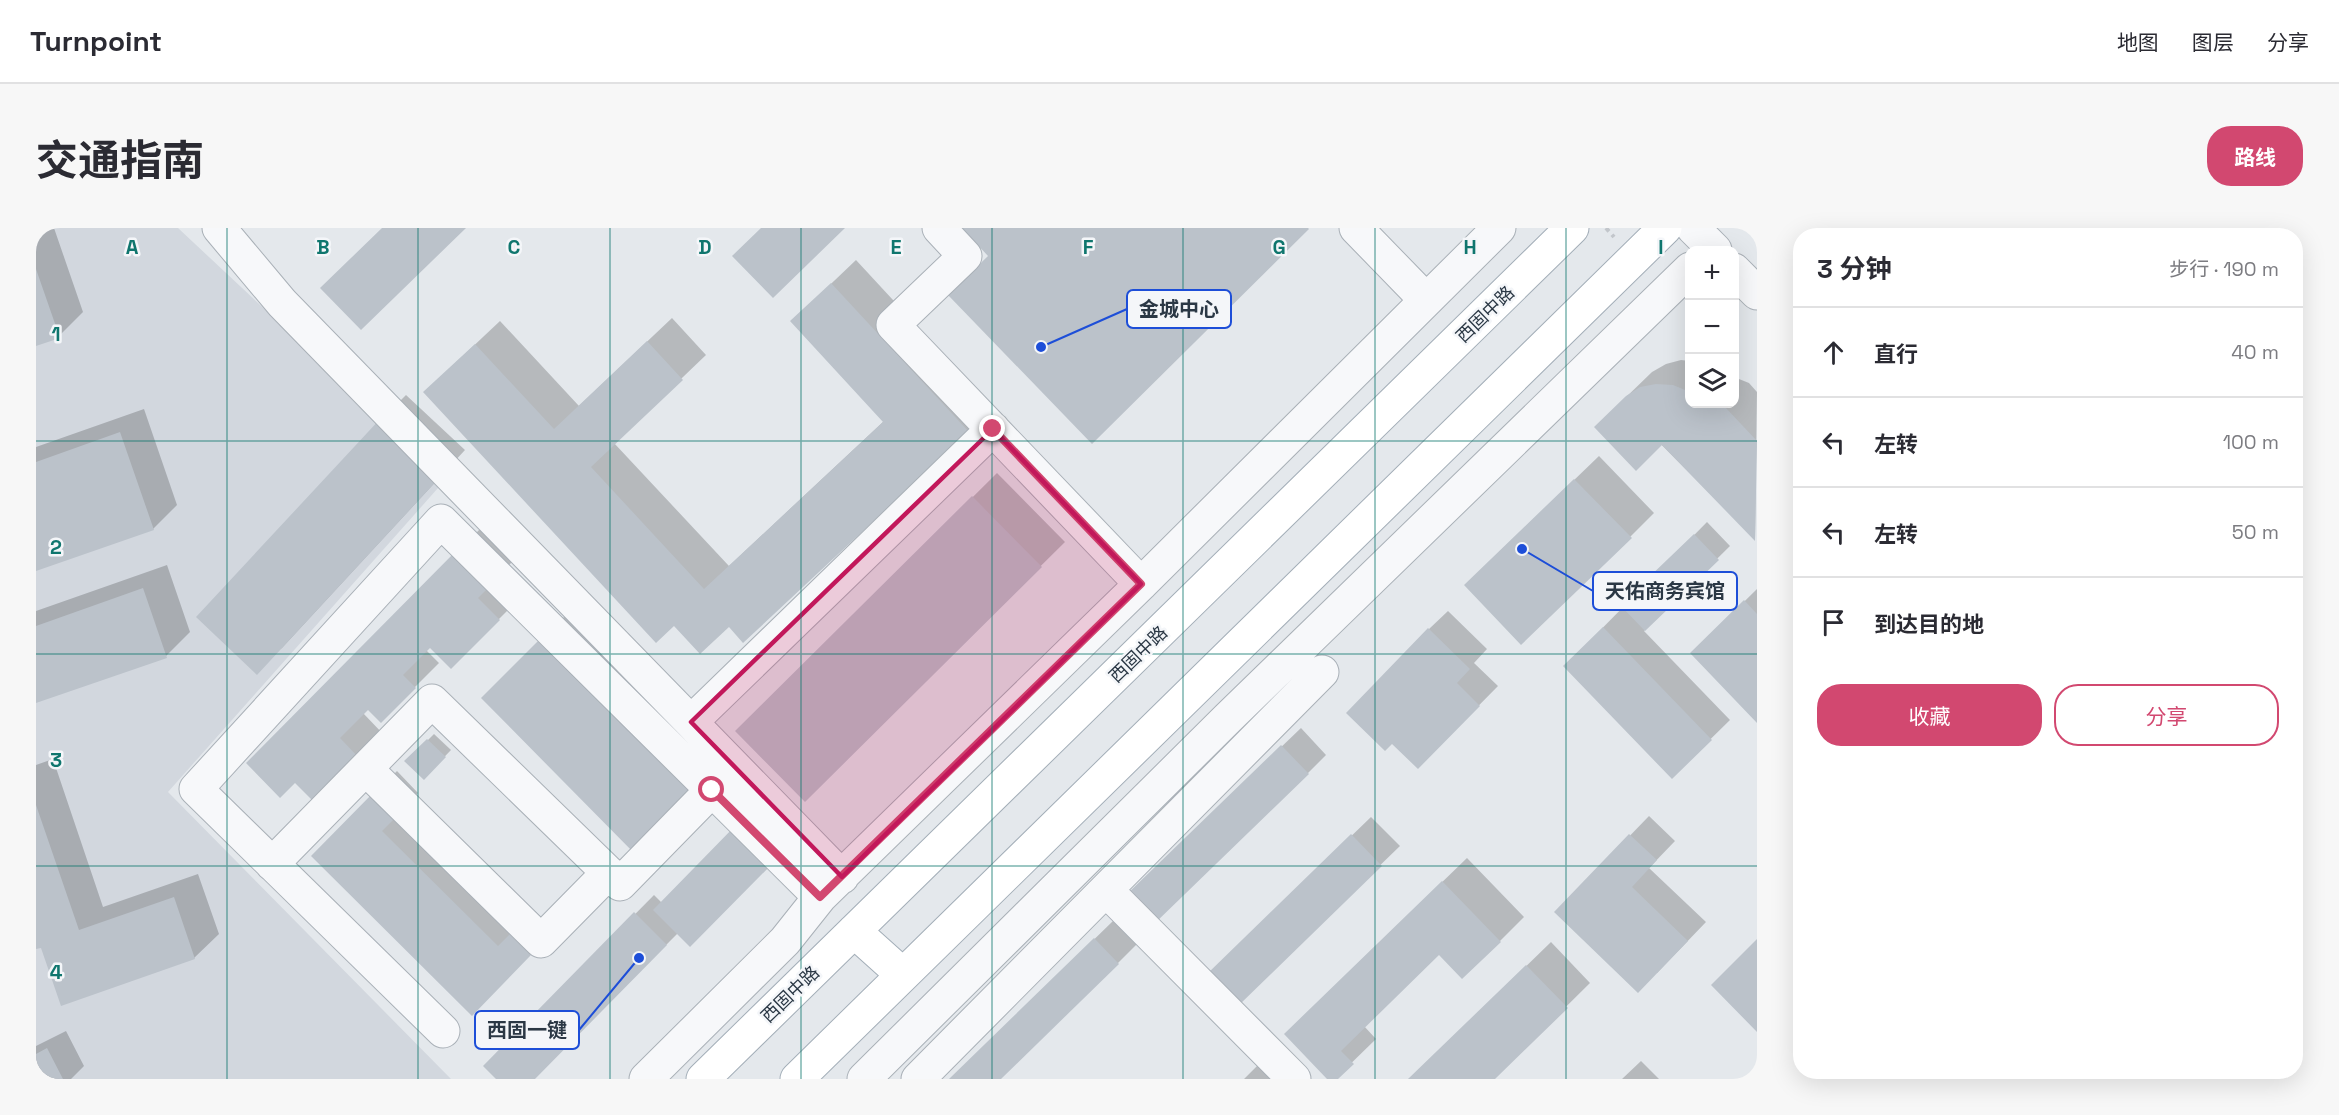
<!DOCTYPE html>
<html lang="zh">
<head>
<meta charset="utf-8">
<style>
	:root { --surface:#fff; --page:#f7f7f7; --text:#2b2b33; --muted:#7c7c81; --line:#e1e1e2; --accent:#d24870 }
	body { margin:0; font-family:"Space Grotesk","Noto Sans SC",sans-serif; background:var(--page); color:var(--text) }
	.controls { position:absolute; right:18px; top:18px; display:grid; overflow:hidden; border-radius:12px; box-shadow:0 6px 24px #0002 }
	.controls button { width:54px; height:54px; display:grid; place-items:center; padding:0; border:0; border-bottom:2px solid var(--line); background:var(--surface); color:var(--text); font:30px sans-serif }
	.stop { position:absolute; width:18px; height:18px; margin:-14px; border:4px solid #d24870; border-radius:50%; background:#fff }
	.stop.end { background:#d24870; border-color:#fff; box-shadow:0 2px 6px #0008 }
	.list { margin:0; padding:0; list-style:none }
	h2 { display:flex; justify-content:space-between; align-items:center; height:78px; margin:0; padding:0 24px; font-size:26px }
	h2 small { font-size:20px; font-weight:400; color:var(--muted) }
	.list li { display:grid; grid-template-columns:39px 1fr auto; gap:18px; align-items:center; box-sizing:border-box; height:90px; padding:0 24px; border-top:2px solid var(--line) }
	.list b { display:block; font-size:22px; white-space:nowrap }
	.list em { font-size:20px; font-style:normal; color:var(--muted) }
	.actions { display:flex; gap:12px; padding:18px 24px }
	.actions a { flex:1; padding:14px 0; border:2px solid var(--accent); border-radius:24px; text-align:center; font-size:21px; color:var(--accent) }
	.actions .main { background:var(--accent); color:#fff }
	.icon { flex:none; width:33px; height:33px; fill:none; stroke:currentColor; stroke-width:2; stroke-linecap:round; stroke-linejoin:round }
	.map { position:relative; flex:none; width:1721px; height:851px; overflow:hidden; border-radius:24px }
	header { display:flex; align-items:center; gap:36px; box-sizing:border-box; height:84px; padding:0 30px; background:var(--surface); border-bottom:2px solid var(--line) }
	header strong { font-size:28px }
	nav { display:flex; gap:33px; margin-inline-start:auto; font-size:21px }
	.intro { display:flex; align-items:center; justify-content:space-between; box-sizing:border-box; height:144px; padding:0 36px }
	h1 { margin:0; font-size:42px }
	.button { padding:15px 27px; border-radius:24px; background:var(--accent); color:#fff; font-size:21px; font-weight:700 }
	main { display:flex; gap:36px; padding:0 36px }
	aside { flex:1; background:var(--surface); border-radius:24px; box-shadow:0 6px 24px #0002 }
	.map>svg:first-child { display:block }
	.built { fill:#d2d7de }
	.shadow { fill:#0003 }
	.building { fill:#bbc2ca }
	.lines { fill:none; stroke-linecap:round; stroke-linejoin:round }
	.minor-casing { stroke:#a9b0b7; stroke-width:35 }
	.major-casing { stroke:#a3aeb8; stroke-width:35 }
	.path { stroke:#c2c6cb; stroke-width:4; stroke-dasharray:4.5 4.5; stroke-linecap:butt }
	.minor { stroke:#f7f8fa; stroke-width:33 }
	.major { stroke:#fff; stroke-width:33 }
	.route { stroke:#d24870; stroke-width:8 }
	.marked { fill:#c2185b; fill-opacity:0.2; stroke:#c2185b; stroke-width:4.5; stroke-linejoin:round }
	.grid { fill:none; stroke:#0f766e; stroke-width:1.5; stroke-opacity:0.55 }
	.labels { text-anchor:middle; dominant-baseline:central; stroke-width:5; stroke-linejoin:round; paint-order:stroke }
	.street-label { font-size:18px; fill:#2b3845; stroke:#f4f6f9 }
	.grid-label { font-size:20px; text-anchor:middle; font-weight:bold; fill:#0f766e; stroke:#f4f6f9; stroke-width:5; stroke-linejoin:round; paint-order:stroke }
	.leader { fill:none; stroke:#1d4ed8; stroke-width:2 }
	.callout-dot { fill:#1d4ed8; stroke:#f4f6f9; stroke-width:2 }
	.callout { fill:#f4f6f9; stroke:#1d4ed8; stroke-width:2 }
	.callout-label { font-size:20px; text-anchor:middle; font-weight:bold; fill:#2b3845 }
</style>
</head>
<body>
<header>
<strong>Turnpoint</strong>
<nav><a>地图</a><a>图层</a><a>分享</a></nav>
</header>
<div class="intro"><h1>交通指南</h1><a class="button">路线</a></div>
<main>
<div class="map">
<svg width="1721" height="851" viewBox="0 0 1721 851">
	<rect width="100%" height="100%" fill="#e4e8ec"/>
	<!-- built -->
	<path class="built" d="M0,0H142L410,251L132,564L415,851H0Z"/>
	<!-- shadow -->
	<path class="shadow" d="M0,0H18L47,84L23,108L0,116Z
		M820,32L956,179L932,203L693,397L413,141L464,93L543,178L636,90L670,127L578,215L693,338L848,193L756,93Z
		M1645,132L1654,133V176H1698V149L1713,155L1721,164L1719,311L1584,175L1616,144L1630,136Z
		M370,167L429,222L245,421L346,191Z
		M108,181L141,277L117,301L0,342V219Z
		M1563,228L1618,285L1594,309L1454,333Z
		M961,245L1029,314L769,572L701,503Z
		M1671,294L1694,318L1608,403L1694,492L1636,549L1529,438Z
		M445,300L478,332L465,345L487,367L415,439L394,418L390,422L403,435L345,493L332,480L327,485L349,508L282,576L259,553L212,535Z
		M131,337L154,404L130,428L0,473V383Z
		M1721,361V492L1656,425Z
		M1412,383L1451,421L1438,435L1462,458L1401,520L1393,401Z
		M529,388L684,544L447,470Z
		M1265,500L1290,527L1272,545L1110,649Z
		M398,506L415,522L388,550L371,533Z
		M17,531L67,679L162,646L183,706L158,730L6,718L0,720V537Z
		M361,543L382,565L369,578L487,695L499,683L518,702L436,786L277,628Z
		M1613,588L1639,613L1613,640L1670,694L1621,745L1520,684Z
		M1335,589L1364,618L1201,776L1191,728Z
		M1431,630L1488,689L1464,713L1403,725L1328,798L1340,811L1299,851H1293L1274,782Z
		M618,667L626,675L642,705L497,851H462L449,838Z
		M1078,692L1101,716L1082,735L963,851H915Z
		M1515,714L1554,755L1457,851H1374Z
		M30,803L48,838L35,851H0V818Z
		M1605,833L1623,851H1586Z
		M1223,836L1237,851H1208Z"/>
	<!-- building -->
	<path class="building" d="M346,0H430L325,102L284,60Z
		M725,0H809L737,70L696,28Z
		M926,0H1272L1273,1L1056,216L912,67L952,28Z
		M0,41L24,110L0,118Z
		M795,55L933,204L707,415L693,399L664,426L638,398L620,415L387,164L439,116L518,201L611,113L647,152L555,239L668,361L847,194L754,93Z
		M1620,156L1637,157L1654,164V176H1680L1689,179L1721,213L1719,313L1626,217L1600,243L1558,199L1590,168L1604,159Z
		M345,190L406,247L221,447L160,389Z
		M84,204L118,302L0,343V234Z
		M1538,251L1596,310L1485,417L1428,357Z
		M936,268L1006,339L769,574L699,503Z
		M1658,306L1683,332L1609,403L1584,377Z
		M420,323L455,357L442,370L464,392L415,441L394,420L367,447L380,460L345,495L332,482L304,510L326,533L282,578L259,555L244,570L210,535Z
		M107,360L131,430L0,475V398Z
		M1708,372L1721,386V495L1654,425Z
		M1567,399L1676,512L1636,551L1527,438Z
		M1392,400L1434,441L1421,455L1444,478L1382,541L1356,516L1349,523L1310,485Z
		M504,411L661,569L601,628L445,470Z
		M391,511L410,529L388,552L368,533Z
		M1245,517L1273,546L1117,697L1089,668Z
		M336,566L359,590L346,603L462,718L474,706L495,727L436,788L275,628Z
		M0,577L43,702L138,669L159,731L25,778L5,720L0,721Z
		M700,597L738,634L654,719L617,682Z
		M1315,606L1346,638L1201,779L1170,747Z
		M1593,606L1621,632L1596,659L1652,713L1602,765L1518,684Z
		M1406,653L1465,714L1426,751L1403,727L1305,823L1318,836L1302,851H1291L1248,806Z
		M598,684L631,717L499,851H460L447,838Z
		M1058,710L1083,736L965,851H913Z
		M1721,711V804L1675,757Z
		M1490,737L1532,780L1459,851H1372Z
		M11,820L27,851H0V826Z"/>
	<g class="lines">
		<defs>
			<path id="minor" d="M183,0L246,75L806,649
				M903,0L929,28L857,97L1105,356
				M1320,0L1390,72
				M1657,0L1679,22
				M1698,42L1721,65
				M655,494L957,201
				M330,541L505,713L572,645
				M236,636L396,473L584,656L676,562
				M1070,662L1258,851
				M407,803L160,561L405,293L784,669
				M610,851L749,713L784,669L1105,356L1463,0
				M828,851L1192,490L1654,41
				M882,851L1286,444"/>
			<path id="major" d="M818,703L867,747
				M667,851L1536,0
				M761,851L1629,0"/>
		</defs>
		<!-- minor casing -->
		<use href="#minor" class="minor-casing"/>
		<!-- major casing -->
		<use href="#major" class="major-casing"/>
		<!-- path -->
		<path class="path" d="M1570,0L1578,9"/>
		<!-- minor -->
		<use href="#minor" class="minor"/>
		<!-- major -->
		<use href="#major" class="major"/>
	</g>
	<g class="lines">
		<!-- route -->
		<path class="route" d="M676,562L784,669L1105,356L957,201"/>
	</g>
	<!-- marked area -->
	<path class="marked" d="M957,201L1105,356L806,649L655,494Z"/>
	<!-- grid -->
	<path class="grid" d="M191,0V851M382,0V851M574,0V851M765,0V851M956,0V851M1147,0V851M1339,0V851M1530,0V851M0,213H1721M0,426H1721M0,638H1721"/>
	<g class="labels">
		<!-- street labels -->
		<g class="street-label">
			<text transform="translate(1449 86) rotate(-44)">西固中路</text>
			<text transform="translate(1102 426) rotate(-44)">西固中路</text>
			<text transform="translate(754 766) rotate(-44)">西固中路</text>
		</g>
	</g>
	<g class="grid-label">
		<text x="96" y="26">A</text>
		<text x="287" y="26">B</text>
		<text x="478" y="26">C</text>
		<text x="669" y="26">D</text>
		<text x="860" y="26">E</text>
		<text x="1052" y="26">F</text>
		<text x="1243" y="26">G</text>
		<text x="1434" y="26">H</text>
		<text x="1625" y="26">I</text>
		<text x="20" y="113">1</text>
		<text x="20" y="326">2</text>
		<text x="20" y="539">3</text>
		<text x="20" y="751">4</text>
	</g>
	<!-- callouts -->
	<path class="leader" d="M1005 119L1091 81M1486 321L1557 363M603 730L543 802"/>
	<g class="callout-dot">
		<circle cx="1005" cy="119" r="6"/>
		<circle cx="1486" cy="321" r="6"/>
		<circle cx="603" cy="730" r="6"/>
	</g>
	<g class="callout">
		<rect x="1091" y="62" width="104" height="38" rx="6"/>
		<rect x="1557" y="344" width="144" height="38" rx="6"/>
		<rect x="439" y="783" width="104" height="38" rx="6"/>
	</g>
	<g class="callout-label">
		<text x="1143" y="88">金城中心</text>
		<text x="1629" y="370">天佑商务宾馆</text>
		<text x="491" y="809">西固一键</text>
	</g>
</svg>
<div class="controls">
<button>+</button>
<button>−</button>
<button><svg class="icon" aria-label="layers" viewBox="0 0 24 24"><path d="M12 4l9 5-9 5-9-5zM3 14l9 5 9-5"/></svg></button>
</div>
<div class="stop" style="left:676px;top:562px"></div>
<div class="stop end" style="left:957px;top:201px"></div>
</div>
<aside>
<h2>3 分钟<small>步行 · 190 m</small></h2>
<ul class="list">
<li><svg class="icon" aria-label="ahead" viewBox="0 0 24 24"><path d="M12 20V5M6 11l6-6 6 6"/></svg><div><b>直行</b></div><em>40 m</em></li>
<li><svg class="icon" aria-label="left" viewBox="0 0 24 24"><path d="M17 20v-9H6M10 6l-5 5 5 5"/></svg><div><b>左转</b></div><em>100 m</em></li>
<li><svg class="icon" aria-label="left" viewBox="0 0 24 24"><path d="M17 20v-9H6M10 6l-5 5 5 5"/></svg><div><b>左转</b></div><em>50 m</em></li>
<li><svg class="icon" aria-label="arrive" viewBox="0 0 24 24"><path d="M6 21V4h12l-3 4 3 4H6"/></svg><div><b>到达目的地</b></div></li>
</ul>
<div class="actions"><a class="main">收藏</a><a>分享</a></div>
</aside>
</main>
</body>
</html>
